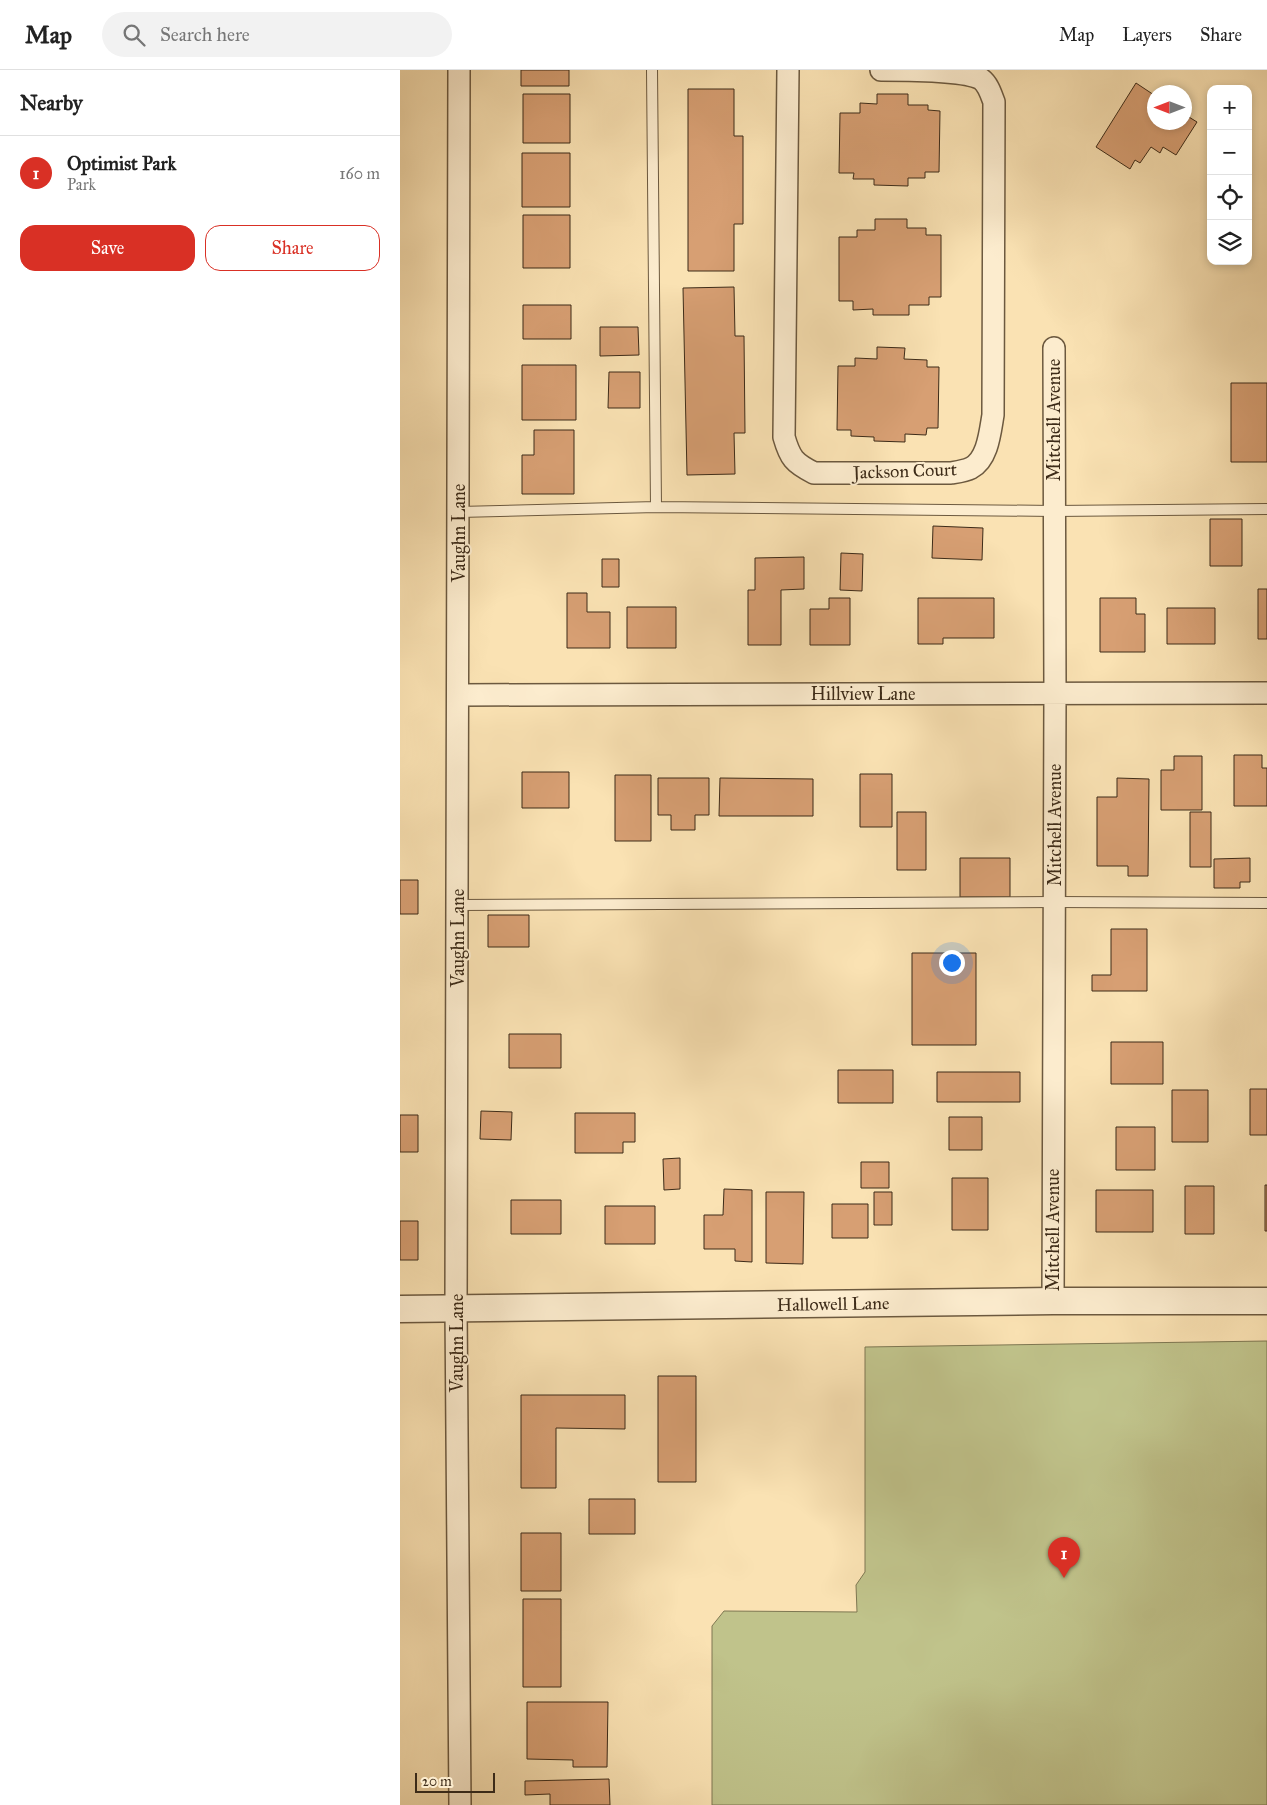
<!DOCTYPE html>
<html lang="en">
<head>
<meta charset="utf-8">
<style>
	:root { --surface:#fff; --page:#f2f2f2; --text:#222; --muted:#767676; --line:#e0e0e0; --accent:#d93025 }
	body { margin:0; font-family:"IM FELL Great Primer",serif; background:var(--page); color:var(--text) }
	.controls { position:absolute; right:15px; top:15px; display:grid; overflow:hidden; border-radius:10px; box-shadow:0 2px 8px #0003 }
	.controls button { width:45px; height:45px; display:grid; place-items:center; padding:0; border:0; border-bottom:1px solid var(--line); background:var(--surface); color:var(--text); font:25px sans-serif }
	.compass { position:absolute; left:747px; top:15px; width:45px; height:45px; border-radius:50%; background:var(--surface); box-shadow:0 2px 8px #0003; rotate:270deg }
	.scale { position:absolute; left:15px; bottom:12px; width:80px; box-sizing:border-box; padding-left:5px; border:2px solid #3d2b18; border-top:0; font-size:14px; line-height:18px; white-space:nowrap; color:#3d2b18; -webkit-text-stroke:4px #fcecce; paint-order:stroke }
	.you { position:absolute; left:551px; top:892px; width:18px; height:18px; margin:-12px; border:4px solid #fff; border-radius:50%; background:#1a73e8; box-shadow:0 0 0 8px #1a73e833 }
	.badge { display:grid; place-items:center; width:32px; height:32px; border-radius:50%; background:var(--accent); color:#fff; font-size:16px; font-weight:700 }
	.pin { position:absolute; translate:-50% -41px; filter:drop-shadow(0 1px 2px #0008) }
	.pin::after { content:''; position:absolute; top:26px; width:18px; height:15px; background:inherit; clip-path:polygon(0 0,100% 0,50% 100%) }
	.list { margin:0; padding:0; list-style:none }
	h2 { display:flex; justify-content:space-between; align-items:center; height:65px; margin:0; padding:0 20px; font-size:21px }
	h2 small { font-size:16px; font-weight:400; color:var(--muted) }
	.list li { display:grid; grid-template-columns:32px 1fr auto; gap:15px; align-items:center; box-sizing:border-box; height:75px; padding:0 20px; border-top:1px solid var(--line) }
	.list b { display:block; font-size:19px; white-space:nowrap }
	.list p { margin:0; font-size:16px; white-space:nowrap; color:var(--muted) }
	.list em { font-size:16px; font-style:normal; color:var(--muted) }
	.actions { display:flex; gap:10px; padding:15px 20px }
	.actions a { flex:1; padding:11px 0; border:1px solid var(--accent); border-radius:15px; text-align:center; font-size:18px; color:var(--accent) }
	.actions .main { background:var(--accent); color:#fff }
	.icon { flex:none; width:28px; height:28px; fill:none; stroke:currentColor; stroke-width:2; stroke-linecap:round; stroke-linejoin:round }
	.map { position:relative; flex:none; width:867px; height:1735px; overflow:hidden }
	header { display:flex; align-items:center; gap:30px; box-sizing:border-box; height:70px; padding:0 25px; background:var(--surface); border-bottom:1px solid var(--line) }
	header strong { font-size:24px }
	nav { display:flex; gap:28px; margin-inline-start:auto; font-size:18px }
	.search { width:350px; height:45px; background:var(--page); display:flex; align-items:center; gap:12px; box-sizing:border-box; padding:0 18px; border-radius:28px; color:var(--muted); font-size:19px }
	main { display:flex }
	aside { flex:1; background:var(--surface) }
	.map>svg:first-child { display:block }
	.green { fill:#c0c38b; stroke:#7e7752 }
	.building { fill:#d79f73; stroke:#3d2b18 }
	.lines { fill:none; stroke-linecap:round; stroke-linejoin:round }
	.service-casing { stroke:#6c593f; stroke-width:12 }
	.minor-casing { stroke:#6c593f; stroke-width:24 }
	.tertiary-casing { stroke:#6c593f; stroke-width:29 }
	.service { stroke:#fcecce; stroke-width:10 }
	.minor { stroke:#fcecce; stroke-width:21 }
	.tertiary { stroke:#fcecce; stroke-width:26 }
	.labels { text-anchor:middle; dominant-baseline:central; stroke-width:4; stroke-linejoin:round; paint-order:stroke }
	.street-label { font-size:18px; fill:#3d2b18; stroke:#fcecce }
</style>
</head>
<body>
<header>
<strong>Map</strong>
<div class="search"><svg class="icon" aria-label="search" viewBox="0 0 24 24"><circle cx="10" cy="10" r="6"/><path d="M15 15l6 6"/></svg>Search here</div>
<nav><a>Map</a><a>Layers</a><a>Share</a></nav>
</header>
<main>
<aside>
<h2>Nearby<small></small></h2>
<ul class="list">
<li><span class="badge">1</span><div><b>Optimist Park</b><p>Park</p></div><em>160 m</em></li>
</ul>
<div class="actions"><a class="main">Save</a><a>Share</a></div>
</aside>
<div class="map">
<svg width="867" height="1735" viewBox="0 0 867 1735">
	<rect width="100%" height="100%" fill="#fae2b3"/>
	<filter id="stains"><feTurbulence type="fractalNoise" baseFrequency=".004" numOctaves="4"/><feColorMatrix values="0 0 0 0 .2 0 0 0 0 .09 0 0 0 0 .02 0 0 0 .5 -.17"/></filter>
	<radialGradient id="worn" r=".72"><stop offset=".6" stop-color="#630" stop-opacity="0"/><stop offset="1" stop-color="#630" stop-opacity=".3"/></radialGradient>
	<!-- green -->
	<path class="green" d="M867,1271V1735H312V1556L324,1541L457,1542L456,1515L465,1502V1277Z"/>
	<!-- building -->
	<path class="building" d="M121,0H169V16H121Z
		M736,13L754,25V52H784V44L797,52L776,85L763,77L760,83L751,77L740,93L735,90L730,99L696,77Z
		M288,19H334V66H343V154H334V201H288Z
		M123,24H170V73H123Z
		M477,24H508V35H528V40L540,41L539,102H525V108H508V116L474,115V109H453L454,103H439L440,43H460V33L477,34Z
		M122,83H170V137H122Z
		M123,145H170V198H123Z
		M475,149H507V158H526V165H541V227H529V235H509V245H473V239L453,240V231H439V167H457V160H475Z
		M334,217L335,266H344L345,363H334L335,404L287,405L283,218Z
		M123,235H171V269H123Z
		M200,257H238L239,285L200,286Z
		M477,277L505,278L504,289L527,290V297H539L538,358H527L526,365L505,364V372L474,371V367L451,366V360H437L438,296H455V288L477,289Z
		M122,295H176V350H122Z
		M209,302H240V338H208Z
		M831,313H867V392H831Z
		M134,360H174V424H122V385H134Z
		M810,449H842V496H810Z
		M533,456L583,458L582,490L532,488Z
		M441,483L463,484L462,521L440,520Z
		M404,487V519L381,520V575H348V520H355V488Z
		M202,489H219V517H202Z
		M858,519H867V569H858Z
		M167,523H187V542H210V578H167Z
		M429,528H450V575H410V539H429Z
		M518,528H594V568H543V574H518Z
		M700,528H736V544H745V582H700Z
		M227,537H276V578H227Z
		M767,538H815V574H767Z
		M834,685H862V698H867V736H834Z
		M774,686H802V740H761V700H774Z
		M122,702H169V738H122Z
		M460,704H492V757H460Z
		M215,705H251V771H215Z
		M258,708H309V745H295V760H271V745H258Z
		M320,708L413,709V746H319Z
		M717,708L749,709L748,806H728V796H697V727H717Z
		M497,742H526V800H497Z
		M790,742H811V797H790Z
		M560,788H610V827H560Z
		M850,788V812H840V818H814V789Z
		M0,810H18V844H0Z
		M88,845H129V877H88Z
		M711,859H747V921H692V905H711Z
		M512,883H576V975H512Z
		M109,964H161V998H109Z
		M711,972H763V1014H711Z
		M438,1000H493V1033H438Z
		M537,1002H620V1032H537Z
		M850,1019H867V1065H850Z
		M772,1020H808V1072H772Z
		M81,1041L112,1042L111,1070L80,1069Z
		M175,1043H235V1072H223V1083H175Z
		M0,1045H18V1082H0Z
		M549,1047H582V1080H549Z
		M716,1057H755V1100H716Z
		M280,1088V1119L264,1120L263,1089Z
		M461,1092H489V1118H461Z
		M552,1108H588V1160H552Z
		M865,1115H867V1161H865Z
		M785,1116H814V1164H785Z
		M324,1119L352,1120V1192L335,1191V1179H304V1145H323Z
		M696,1120H753V1162H696Z
		M366,1122H404L403,1194L366,1193Z
		M474,1122H492V1155H474Z
		M111,1130H161V1164H111Z
		M432,1134H468V1168H432Z
		M205,1136H255V1174H205Z
		M0,1151H18V1190H0Z
		M258,1306H296V1412H258Z
		M121,1325H225V1359L156,1358V1418H121Z
		M189,1429H235V1464H189Z
		M121,1463H161V1521H121Z
		M123,1529H161V1617H123Z
		M127,1632H208L207,1697H173V1690L127,1689Z
		M209,1709L210,1735H150V1724L125,1725V1711Z"/>
	<g class="lines">
		<defs>
			<path id="service" d="M252,0L256,437
				M59,442L256,437L654,441L867,439
				M58,835L654,832L867,833"/>
			<path id="minor" d="M59,0L56,1239L60,1735
				M388,0L384,367C390,388 394,393 414,403H551C557,402 565,401 571,398C588,389 590,362 593,345L594,32C591,24 588,14 581,9C564,0 504,0 481,0
				M59,625L867,623
				M653,1231L655,623L654,278"/>
			<path id="tertiary" d="M0,1239L653,1231H867"/>
		</defs>
		<!-- service casing -->
		<use href="#service" class="service-casing"/>
		<!-- minor casing -->
		<use href="#minor" class="minor-casing"/>
		<!-- tertiary casing -->
		<use href="#tertiary" class="tertiary-casing"/>
		<!-- service -->
		<use href="#service" class="service"/>
		<!-- minor -->
		<use href="#minor" class="minor"/>
		<!-- tertiary -->
		<use href="#tertiary" class="tertiary"/>
	</g>
	<g class="labels">
		<!-- street labels -->
		<g class="street-label">
			<text transform="translate(654 350) rotate(-90)">Mitchell Avenue</text>
			<text transform="translate(505 401) rotate(-2)">Jackson Court</text>
			<text transform="translate(59 463) rotate(-90)">Vaughn Lane</text>
			<text x="463" y="624">Hillview Lane</text>
			<text transform="translate(655 755) rotate(-90)">Mitchell Avenue</text>
			<text transform="translate(58 868) rotate(-90)">Vaughn Lane</text>
			<text transform="translate(653 1160) rotate(-90)">Mitchell Avenue</text>
			<text transform="translate(433 1234) rotate(-1)">Hallowell Lane</text>
			<text transform="translate(57 1273) rotate(-90)">Vaughn Lane</text>
		</g>
	</g>
	<rect width="100%" height="100%" filter="url(#stains)"/>
	<rect width="100%" height="100%" fill="url(#worn)"/>
</svg>
<div class="controls">
<button>+</button>
<button>−</button>
<button><svg class="icon" aria-label="locate" viewBox="0 0 24 24"><circle cx="12" cy="12" r="6"/><path d="M12 2v4M12 18v4M2 12h4M18 12h4"/></svg></button>
<button><svg class="icon" aria-label="layers" viewBox="0 0 24 24"><path d="M12 4l9 5-9 5-9-5zM3 14l9 5 9-5"/></svg></button>
</div>
<svg class="compass" viewBox="-18 -18 36 36"><path d="M0-13l5 13h-10z" fill="#e53935"/><path d="M0 13l5-13h-10z" fill="#767676"/></svg>
<div class="scale">20 m</div>
<div class="you"></div>
<div class="pin badge" style="left:664px;top:1508px">1</div>
</div>
</main>
</body>
</html>
